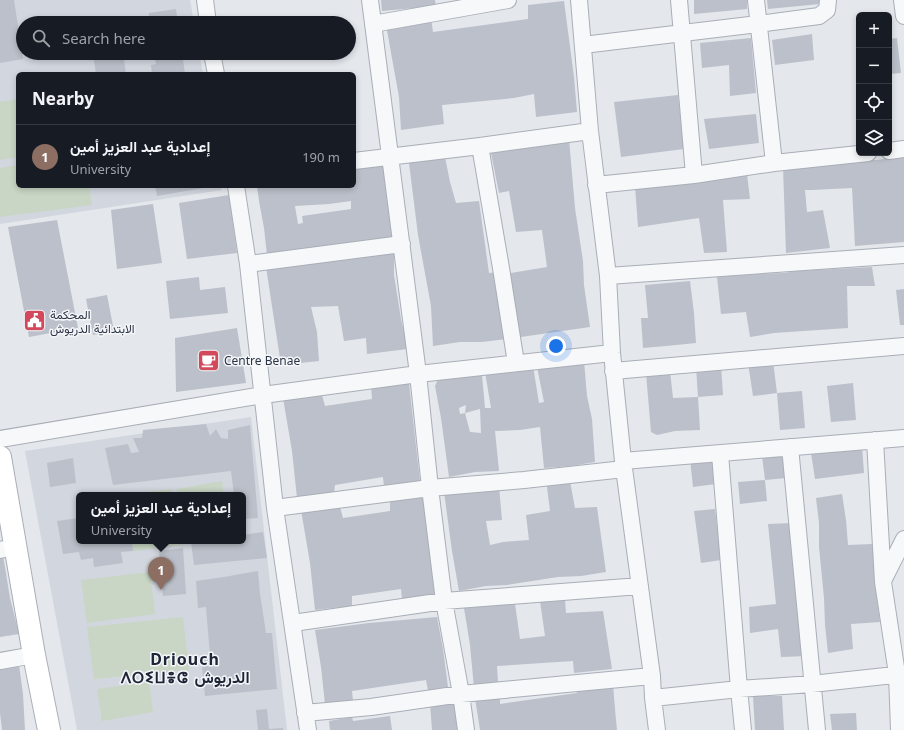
<!DOCTYPE html>
<html lang="en">
<head>
<meta charset="utf-8">
<style>
	:root { --surface:#171b24; --page:#242831; --text:#f1f3f6; --muted:#9ea1a6; --line:#363941; --accent:#d1495b }
	body { margin:0; font-family:"Noto Sans",Vazirmatn,"Noto Sans Tifinagh",sans-serif; background:var(--page); color:var(--text) }
	.controls { position:absolute; right:12px; top:12px; display:grid; overflow:hidden; border-radius:6px; box-shadow:0 2px 6px #0003 }
	.controls button { width:36px; height:36px; display:grid; place-items:center; padding:0; border:0; border-bottom:1px solid var(--line); background:var(--surface); color:var(--text); font:20px sans-serif }
	.you { position:absolute; left:556px; top:346px; width:14px; height:14px; margin:-10px; border:3px solid #fff; border-radius:50%; background:#1a73e8; box-shadow:0 0 0 6px #1a73e833 }
	.badge { display:grid; place-items:center; width:26px; height:26px; border-radius:50%; background:var(--accent); color:#fff; font-size:13px; font-weight:700 }
	.pin { position:absolute; translate:-50% -33px; filter:drop-shadow(0 1px 2px #0008) }
	.pin::after { content:''; position:absolute; top:21px; width:14px; height:12px; background:inherit; clip-path:polygon(0 0,100% 0,50% 100%) }
	.popup { position:absolute; left:76px; top:492px; width:170px; height:52px; box-sizing:border-box; display:grid; place-content:center; border-radius:6px; background:var(--surface); filter:drop-shadow(0 1px 3px #0005); font-size:13px; white-space:nowrap; color:var(--muted) }
	.popup b { font-size:15px; color:var(--text) }
	.popup::after { content:''; position:absolute; left:50%; top:100%; margin-left:-8px; border:8px solid transparent; border-top-color:var(--surface) }
	.list { margin:0; padding:0; list-style:none }
	h2 { display:flex; justify-content:space-between; align-items:center; height:52px; margin:0; padding:0 16px; font-size:17px }
	h2 small { font-size:13px; font-weight:400; color:var(--muted) }
	.list li { display:grid; grid-template-columns:26px 1fr auto; gap:12px; align-items:center; box-sizing:border-box; height:64px; padding:0 16px; border-top:1px solid var(--line) }
	.list b { display:block; font-size:15px; white-space:nowrap }
	.list p { margin:0; font-size:13px; white-space:nowrap; color:var(--muted) }
	.list em { font-size:13px; font-style:normal; color:var(--muted) }
	.icon { flex:none; width:22px; height:22px; fill:none; stroke:currentColor; stroke-width:2; stroke-linecap:round; stroke-linejoin:round }
	.map { position:relative; flex:none; width:904px; height:730px; overflow:hidden }
	.search { position:absolute; background:var(--surface); box-shadow:0 2px 6px #0003; left:16px; top:16px; width:340px; height:44px; display:flex; align-items:center; gap:10px; box-sizing:border-box; padding:0 14px; border-radius:22px; color:var(--muted); font-size:15px }
	.panel { position:absolute; background:var(--surface); box-shadow:0 2px 6px #0003; left:16px; top:72px; width:340px; height:116px; border-radius:6px }
	.map>svg:first-child { display:block }
	.built { fill:#d2d6de; fill-rule:evenodd }
	.green { fill:#c9d6c5 }
	.building { fill:#bbc0ca; fill-rule:evenodd }
	.lines { fill:none; stroke-linecap:round; stroke-linejoin:round }
	.street-casing { stroke:#a9aeb7; stroke-width:18 }
	.secondary-casing { stroke:#a9aeb7; stroke-width:24 }
	.street { stroke:#f7f8fa; stroke-width:16 }
	.secondary { stroke:#fff; stroke-width:22 }
	.labels { text-anchor:middle; dominant-baseline:central; stroke-width:3; stroke-linejoin:round; paint-order:stroke }
	.poi-label { font-size:12px; fill:#2b3445; stroke:#f4f6f9; text-anchor:start }
	.district-label { font-size:16px; font-weight:bold; letter-spacing:1px; fill:#1d2536; stroke:#f4f6f9 }
</style>
</head>
<body>
<div class="map">
<svg width="904" height="730" viewBox="0 0 904 730">
	<rect width="100%" height="100%" fill="#e4e7ec"/>
	<!-- built -->
	<path class="built" d="M0,0H190L194,23H23V53H199L203,74H18V186H221L222,190L0,224Z
		M251,417L287,730H77L25,451ZM79,495H243V541H79Z"/>
	<!-- green -->
	<path class="green" d="M18,99V157L0,160V102Z
		M18,165V186H89L92,205L0,217V168Z
		M222,481L223,495H178L177,489Z
		M172,489L173,495H128V494Z
		M132,541H180L181,545L133,551Z
		M150,572L155,614L87,623L81,580Z
		M183,617L189,670L94,679L87,627Z
		M149,682L153,712L102,721L97,689Z"/>
	<!-- building -->
	<path class="building" d="M0,0H14L23,59L0,63Z
		M381,0H435L436,6L382,11Z
		M694,0H747V9L694,14Z
		M767,0H820V4L768,9Z
		M564,1L574,77L577,112L536,117L534,94L514,98L442,105L444,124L401,130L399,97L386,25L431,18L433,32L528,19V5Z
		M176,9L178,23H149V13Z
		M812,34L814,60L775,65L772,40Z
		M751,38L756,93L730,96L729,65L702,68L700,43Z
		M897,38L901,73L889,74V39Z
		M93,53H123L126,74H96Z
		M154,53H182L185,74H152L151,65L156,64Z
		M678,95L684,149L621,157L614,102Z
		M756,114L759,143L709,149L704,119Z
		M569,139L575,208L583,261L584,285L590,327L514,338L505,274L547,267L542,230L516,232L509,191L499,193L491,153Z
		M904,156V242L855,246L852,188L812,190H805L807,212L823,210L830,248L786,253L783,167L862,160H877Z
		M445,157L450,182L456,203L479,201L489,273L499,272L507,339L482,342H460L433,346L431,306L418,235L409,163Z
		M384,161L386,187L393,239L267,255L264,228L259,201L257,186H354V166ZM351,201V209L302,216L303,223L298,224L295,206L329,204Z
		M747,174L750,199L723,200L727,252L704,253L699,218L638,227L635,186Z
		M155,186H209V187L157,196Z
		M229,195L237,253L187,259L179,203Z
		M153,204L162,263L117,269L111,210Z
		M57,220L78,328L29,337L8,227Z
		M394,251V275L401,319L408,349L367,354L366,338L344,341L338,306L311,307L317,332L319,361L281,365L266,267Z
		M872,267L875,286H847L848,328L774,333L750,337L746,312L721,314L717,277L758,274L784,273L796,271Z
		M199,277L200,290L225,287L228,313L170,319L166,281Z
		M690,281L694,313L696,343L666,346L643,348L641,318H648L645,285Z
		M904,289V325H900L896,290Z
		M107,295L114,331L93,335L86,299Z
		M237,328L246,383L176,392L175,338Z
		M584,361L587,396L592,419L595,462L571,466L544,468L540,427L520,430L495,431L499,471L475,472L449,477L441,418L435,386L439,377L482,375L485,408H491L485,372L533,366L539,403L544,402L537,367ZM466,405L465,413L480,409L481,433L470,432L465,413L460,414L459,408Z
		M773,361L777,393L802,391L805,428L780,430L777,393L753,396L748,363Z
		M721,365L723,395L698,397L696,367Z
		M670,371L673,398L698,397L700,430L675,431L657,435L651,432L646,373Z
		M409,383L420,482L384,487L383,477L335,485L334,494L297,498L292,451L283,398L321,391L325,406L372,399L371,386Z
		M853,383L856,420L831,422L827,386Z
		M206,424L210,436L216,429L221,438L228,439V430L250,425L258,518L243,519V495H234L231,471L113,485L105,448L128,444L131,453L139,452L133,438H142L143,430Z
		M862,447L864,473L815,479L811,453Z
		M785,453L787,478L765,480L767,501L740,504L738,482L765,480L762,456Z
		M713,457L716,484L693,487L690,459Z
		M73,458L76,483L50,487L47,463Z
		M569,476L575,508L597,507L606,572L581,576L558,577L507,585L486,586L459,591L452,551L444,492L499,486L502,520L486,521L490,545L503,542L529,540L526,515L550,511L546,479Z
		M842,494L846,520L848,545L872,544L875,567L876,592L880,622L851,624L853,649L828,653L825,625L824,598L819,547V523L816,498Z
		M424,495L438,593L402,599L401,589L352,596V606L315,610L310,563L301,510L339,503L343,518L390,511V498Z
		M715,509L721,560L701,563L694,511Z
		M79,518V541H132L133,551L121,552L123,563L94,567L93,558L81,560L79,552L63,554L57,521Z
		M792,523L807,656L781,657L778,629L750,633L749,607L776,604L768,524Z
		M263,532L267,558L194,565L191,542L201,541H243V535Z
		M183,548L186,594L163,596L159,551Z
		M0,555H3L10,598L19,634L0,637Z
		M258,571L260,594L266,633H272L277,689L205,696L201,656H210L206,607L198,608L196,581L224,577Z
		M565,600L566,613L603,611L612,669L574,673L573,661L497,666L498,682L474,688L470,645L464,608L491,605L515,604L520,639L545,636L540,601Z
		M437,617L443,649L448,687L428,690L426,680L352,691L353,701L325,704L321,667L315,630L369,623Z
		M19,665L23,694L25,730H2L0,713V668Z
		M613,685L616,720L617,730H480L475,698L500,696V704L577,693L575,687Z
		M753,696H782L784,730H755Z
		M455,700L457,730H432L430,703Z
		M267,709L269,729L283,728V730H258L256,710Z
		M856,713L857,730H832L830,714Z
		M390,716L392,730H330L329,721L352,717L353,721Z"/>
	<g class="lines">
		<defs>
			<path id="street" d="M205,0L208,23
				M370,0L418,374L430,488L444,601L461,694L466,730
				M579,0L590,131L608,276L612,353L623,461L652,676L653,698L657,730
				M679,0L694,175
				M756,0L774,163
				M902,0L904,16
				M373,24L508,0
				M583,45L758,24L819,16L827,10L828,0
				M212,53L216,74
				M480,146L501,268L516,363
				M889,151L904,149
				M354,161L480,146L590,131
				M596,185L694,175L774,163L868,153
				M236,186L248,264L275,508L308,730
				M248,264L402,244
				M608,276L904,255
				M613,371L904,346
				M0,439L263,395L418,374L612,353
				M875,440L883,582L897,674L899,730
				M790,447L817,730
				M720,454L739,689L743,730
				M623,461L904,438
				M275,508L430,488L524,480L624,469
				M0,550L16,547
				M883,581L904,539
				M293,623L444,601L640,586
				M0,661L34,655
				M653,698L739,689L812,684L904,674
				M305,713L371,707L461,694L652,676"/>
			<path id="secondary" d="M0,457L34,655L49,730"/>
		</defs>
		<!-- street casing -->
		<use href="#street" class="street-casing"/>
		<!-- secondary casing -->
		<use href="#secondary" class="secondary-casing"/>
		<!-- street -->
		<use href="#street" class="street"/>
		<!-- secondary -->
		<use href="#secondary" class="secondary"/>
	</g>
	<!-- icons -->
	<defs>
		<symbol id="civic-square" viewBox="-11 -11 22 22"><rect x="-9" y="-9" width="18" height="18" rx="4" fill="#d1495b" stroke="#f4f6f9"/><path d="M-.6-6.5H3V-4.5H.6V-3L4-1V1h2V6H-6V1h2V-1L-.6-3ZM-1.2 2.5V6h2.4V2.5Z" fill="#fff"/></symbol>
		<symbol id="cafe-square" viewBox="-11 -11 22 22"><rect x="-9" y="-9" width="18" height="18" rx="4" fill="#d1495b" stroke="#f4f6f9"/><path d="M-5.5-4.5H6V0H3Q3 3.5 0 3.5H-2.5Q-5.5 3.5-5.5 0ZM3-3.2v2h1.7v-2ZM-6 4.5H4V6H-6Z" fill="#fff"/></symbol>
	</defs>
	<g fill-rule="evenodd">
		<use href="#civic-square" x="22" y="308" width="25" height="25"/>
		<use href="#cafe-square" x="196" y="348" width="25" height="25"/>
	</g>
	<g class="labels">
		<!-- poi labels -->
		<g class="poi-label">
			<text x="50" y="314">المحكمة<tspan x="50" dy="14">الابتدائية الدريوش</tspan></text>
			<text x="224" y="360">Centre Benae</text>
		</g>
		<!-- district labels -->
		<g class="district-label">
			<text x="185" y="659">Driouch<tspan x="185" dy="18">ⴷⵔⵉⵡⴻⵛ الدريوش</tspan></text>
		</g>
	</g>
</svg>
<div class="controls">
<button>+</button>
<button>−</button>
<button><svg class="icon" aria-label="locate" viewBox="0 0 24 24"><circle cx="12" cy="12" r="6"/><path d="M12 2v4M12 18v4M2 12h4M18 12h4"/></svg></button>
<button><svg class="icon" aria-label="layers" viewBox="0 0 24 24"><path d="M12 4l9 5-9 5-9-5zM3 14l9 5 9-5"/></svg></button>
</div>
<div class="you"></div>
<div class="pin badge" style="left:161px;top:590px;background:#8d6e63">1</div>
<div class="popup"><b>إعدادية عبد العزيز أمين</b>University</div>
<div class="search"><svg class="icon" aria-label="search" viewBox="0 0 24 24"><circle cx="10" cy="10" r="6"/><path d="M15 15l6 6"/></svg>Search here</div>
<section class="panel">
<h2>Nearby<small></small></h2>
<ul class="list">
<li><span class="badge" style="background:#8d6e63">1</span><div><b>إعدادية عبد العزيز أمين</b><p>University</p></div><em>190 m</em></li>
</ul>
</section>
</div>
</body>
</html>
